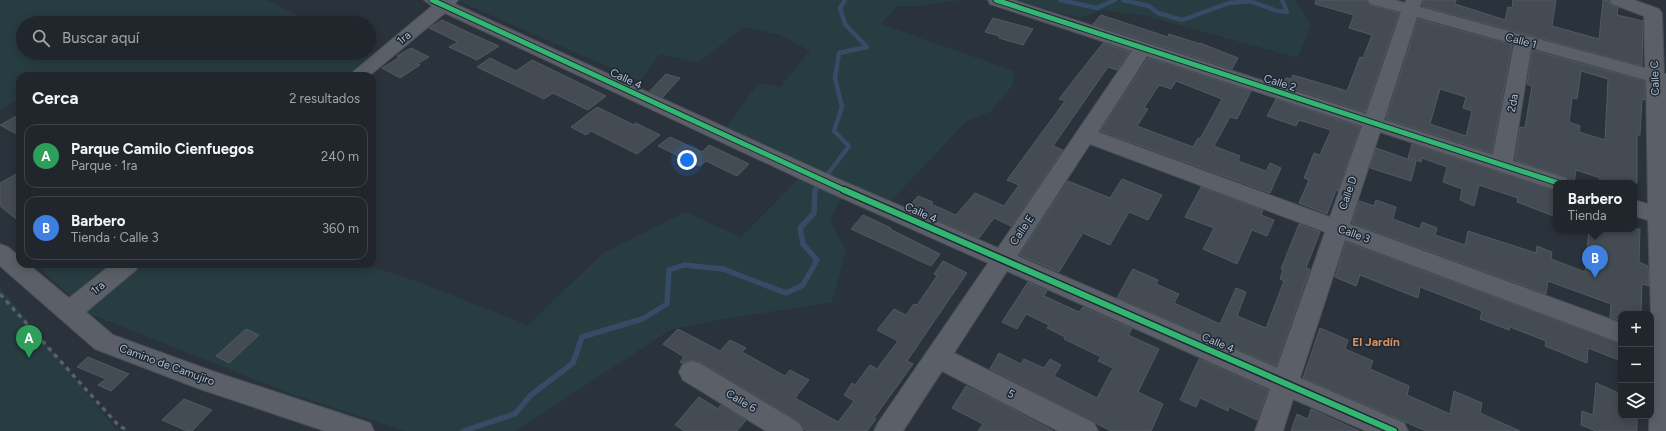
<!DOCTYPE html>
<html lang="es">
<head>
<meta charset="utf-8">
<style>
	:root { --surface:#20262c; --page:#282e34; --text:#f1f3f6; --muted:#a2a5a9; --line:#3d4348; --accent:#95b2f1 }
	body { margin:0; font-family:Figtree,sans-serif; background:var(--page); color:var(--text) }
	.controls { position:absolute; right:12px; bottom:12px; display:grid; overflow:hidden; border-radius:8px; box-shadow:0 2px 10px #0003 }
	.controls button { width:36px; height:36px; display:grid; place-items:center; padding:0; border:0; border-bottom:1px solid var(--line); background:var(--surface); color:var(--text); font:20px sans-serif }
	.you { position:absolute; left:687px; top:160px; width:14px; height:14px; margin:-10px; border:3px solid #fff; border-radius:50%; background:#1a73e8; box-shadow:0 0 0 6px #1a73e833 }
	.badge { display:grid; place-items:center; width:26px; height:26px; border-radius:50%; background:var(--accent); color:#fff; font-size:13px; font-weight:700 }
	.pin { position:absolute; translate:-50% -33px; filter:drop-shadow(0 1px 2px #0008) }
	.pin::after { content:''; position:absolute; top:21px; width:14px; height:12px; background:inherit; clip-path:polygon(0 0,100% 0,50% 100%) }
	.popup { position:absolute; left:1553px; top:180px; width:84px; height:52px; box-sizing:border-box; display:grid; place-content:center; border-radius:8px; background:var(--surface); filter:drop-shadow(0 1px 3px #0005); font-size:13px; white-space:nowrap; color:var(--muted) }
	.popup b { font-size:15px; color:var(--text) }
	.popup::after { content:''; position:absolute; left:50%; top:100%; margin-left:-8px; border:8px solid transparent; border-top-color:var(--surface) }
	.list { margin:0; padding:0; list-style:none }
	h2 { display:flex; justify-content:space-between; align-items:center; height:52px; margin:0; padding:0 16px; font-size:17px }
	h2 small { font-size:13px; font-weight:400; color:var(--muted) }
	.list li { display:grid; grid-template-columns:26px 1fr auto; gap:12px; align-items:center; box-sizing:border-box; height:64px; margin:0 8px 8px; padding:0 8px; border:1px solid var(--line); border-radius:12px }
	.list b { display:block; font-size:15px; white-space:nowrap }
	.list p { margin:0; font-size:13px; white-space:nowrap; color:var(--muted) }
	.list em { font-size:13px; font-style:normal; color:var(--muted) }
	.icon { flex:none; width:22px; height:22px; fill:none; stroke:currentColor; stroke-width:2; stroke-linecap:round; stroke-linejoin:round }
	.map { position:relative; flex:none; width:1666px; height:431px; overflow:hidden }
	.search { position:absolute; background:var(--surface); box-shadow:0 2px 10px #0003; left:16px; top:16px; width:360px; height:44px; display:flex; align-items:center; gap:10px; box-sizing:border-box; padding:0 14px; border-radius:22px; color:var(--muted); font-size:15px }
	.panel { position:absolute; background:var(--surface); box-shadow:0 2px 10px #0003; left:16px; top:72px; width:360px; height:196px; border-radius:12px }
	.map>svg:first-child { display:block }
	.green { fill:#273d41 }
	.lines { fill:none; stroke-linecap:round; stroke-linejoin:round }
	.stream-far1 { stroke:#364b65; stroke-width:4.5 }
	.stream { stroke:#364b65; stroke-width:5.5 }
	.building { fill:#444b52; stroke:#525962; fill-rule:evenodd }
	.minor-casing { stroke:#494e55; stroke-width:2 }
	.minor { fill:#5b6068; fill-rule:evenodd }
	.rail { stroke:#595f66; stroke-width:3.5; stroke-dasharray:4.5 4.5; stroke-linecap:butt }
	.cycleway-far1-casing { stroke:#1d2836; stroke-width:7 }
	.cycleway-casing { stroke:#1d2836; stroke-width:9 }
	.cycleway-far1 { stroke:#33b770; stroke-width:5 }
	.cycleway { stroke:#33b770; stroke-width:6 }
	.labels { text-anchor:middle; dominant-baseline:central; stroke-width:3; stroke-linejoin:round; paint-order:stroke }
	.street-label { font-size:11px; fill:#b4becb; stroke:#1d2836 }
	.neighbourhood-label { font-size:12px; font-weight:bold; fill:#db915f; stroke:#1d2836 }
</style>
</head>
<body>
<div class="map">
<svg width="1666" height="431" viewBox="0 0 1666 431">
	<rect width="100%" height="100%" fill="#2a323b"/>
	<!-- green -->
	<path class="green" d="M0,0H267L313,23H23V53H369V51L373,53L346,76H20V98L0,110Z
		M456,0H961L919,6H898L881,24L1014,71L1013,85L990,112L968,120L884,208L843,195L830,221L846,249L832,302L719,320L670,330L516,431H405L294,395L90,314L35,264H364L421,283L528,325L603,253L685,212L741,237L801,176L721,135L758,83L780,87L810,51L780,35L744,27L698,63L660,54L640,81Z
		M1013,0H1295L1311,25L1298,58L1146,16L1104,10L1080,18Z
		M0,287L116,429L122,431H0Z"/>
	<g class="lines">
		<!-- stream-far1 -->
		<path class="stream-far1" d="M1060,0L1097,8L1115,0
			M1123,0L1149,6L1158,13L1182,20L1229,3L1250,1L1277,11L1287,12L1282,0
			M815,191L849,146L834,131L842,107L835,78L839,53L867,47L845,24L840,8L845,0"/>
		<!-- stream -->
		<path class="stream" d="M463,431L515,414L531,395L573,363L582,337L642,319L667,304L669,270L684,265L723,269L786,293L803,285L817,260L803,244L800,228L814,213L815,190"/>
	</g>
	<!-- building -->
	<path class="building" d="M1316,0H1367L1370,5L1399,13L1365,112L1282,85L1286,78L1291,79L1293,75L1347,91L1360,57L1363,58L1372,35L1349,28L1354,15L1315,4Z
		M1423,0H1456L1455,4L1505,20L1508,7L1512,8L1513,0H1556L1552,26L1599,39L1603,0L1609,1L1611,5L1618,8L1617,15L1643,21L1642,66L1422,6Z
		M1101,15L1168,37L1169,34L1200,44V43L1238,58L1232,69L1093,24Z
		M993,18L1033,29L1023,45L999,38L1000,36L985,32Z
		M1418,19L1512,45L1492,153L1386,119ZM1440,89L1466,97L1463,108L1472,111L1466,136L1430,124Z
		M442,20L474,35L499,46L477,60L449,47L458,42L429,28Z
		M1103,43L1130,52L1117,70L1108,67L1053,146L1063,150L1011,226L994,218L979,238L908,208L918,196L933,202L931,204L956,215L975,193L1004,206L1019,185L1007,180L1065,101L1059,99Z
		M411,48L429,57L417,64L420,65L400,78L382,68L400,57L397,56Z
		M1532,50L1645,81V100L1642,99L1640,135H1637V183H1599L1600,178L1576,170L1574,183H1570L1566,177L1515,160L1520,127L1524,128L1525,127L1532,86L1527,84ZM1581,71L1608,79L1605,140L1579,132L1580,126L1569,122L1572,98L1577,99Z
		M490,58L516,71L532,60L606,96L588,110L553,93L544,99L477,67Z
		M1148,58L1251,91L1237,119L1230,117L1214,146L1240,156L1238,161L1266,171L1270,163L1281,168L1270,193L1100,131ZM1176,81L1222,99L1200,139L1198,138L1193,147L1137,126L1148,109L1144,108L1159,85L1171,89Z
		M666,74L680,78L663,97L650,91Z
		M1276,99L1360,127L1338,191L1336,190L1327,214L1299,203L1309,180L1304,178L1314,153L1320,155L1331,130L1299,120L1296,126L1267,116Z
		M597,107L634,125L636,123L660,135L637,154L591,131L586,135L571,127Z
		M20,114V136L0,125Z
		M670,137L702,152L709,145L749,164L737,176L706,161L700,166L658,146Z
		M1412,144L1556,191V217L1517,202L1518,198L1479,185L1474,206L1460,200L1462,189L1443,182L1447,167L1422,158L1421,162L1408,158Z
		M1376,148L1416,162L1411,181L1370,168Z
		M20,172V222L0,206V183Z
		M1122,179L1162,195L1148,220L1129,212L1110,245L1083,233L1059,272L1019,255L1068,181L1110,198Z
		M1201,187L1263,210L1261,215L1274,220L1267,236L1252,230L1237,264L1203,249L1214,228L1185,217Z
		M1376,200L1396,207L1393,219L1420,229L1422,222L1437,228L1435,235L1465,245L1468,231L1536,253L1537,246L1552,252L1551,259L1585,272L1589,229H1640L1639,262L1648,266L1649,286L1642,284L1641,314H1621V321L1610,317L1611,304L1578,292L1548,281L1546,294L1352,223L1359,201L1374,206Z
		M863,215L891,228L890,229L940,254L931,266L851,229Z
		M1299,224L1320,232L1306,268L1310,269L1276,366L1117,298L1133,269L1158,280L1156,284L1179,294L1174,303L1220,324L1236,288L1246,292L1237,316L1266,328L1284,281L1280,279L1283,270L1281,269Z
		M1346,242L1621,344V361L1588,348L1587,363L1545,346L1546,341L1510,327L1509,330L1480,319L1482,311L1420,287L1418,298L1360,275L1356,286L1335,277Z
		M943,261L967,273L907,361L913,364L874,418L876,419L867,431H808L803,429L800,422L702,363L692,360L682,363L680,362L684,357L663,344L678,329L720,351L730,340L746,348L742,352L785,376L790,370L809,380L795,398L838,422L854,401L844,395L852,383L855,385L870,365L877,369L898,341L877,330L894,309L906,315L914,304L917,305L937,276L934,274Z
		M1028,282L1047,291L1044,296L1079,312L1083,307L1132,329L1128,335L1159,349L1138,392L1163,404L1151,431H1111L990,369L999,353L1021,364L1024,359L1044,368L1050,359L1061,365L1054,376L1097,398L1113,368L1098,361L1101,357L1064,339L1065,337L1047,328L1049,325L1026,314L1017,329L1002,322Z
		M1320,328L1348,340L1345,349L1373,361L1370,369L1409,386L1407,395L1450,414L1454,391L1482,403L1480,413L1520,431H1426L1303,378Z
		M246,329L259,335L229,363L216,356Z
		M88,357L119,370L129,374L111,391L98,385L106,379L77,367Z
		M1199,359L1268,390L1257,420L1229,407L1228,411L1200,398L1196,407L1180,400Z
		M1596,383L1621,394V416H1637V431H1596L1581,425L1582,411L1593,415Z
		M966,386L997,401L1053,431H978L983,424L952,408Z
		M699,397L718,409L721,405L746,420L737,431H685L675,425Z
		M184,399L212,410L192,431H187L162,420Z
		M1311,409L1359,431H1291L1297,414L1308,419Z"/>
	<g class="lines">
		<defs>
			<path id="minor" d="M424,0H458L455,4L838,179L998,248L1132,51L990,4L988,0H1013L1366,114L1401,12L1370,4L1368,0H1395L1405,3L1406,0H1422L1420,7L1645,68L1644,16L1612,4L1610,0H1634L1659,9L1662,13L1664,74H1666V431H1649L1651,314L1648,220L1634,216V200L1648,204L1646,80L1531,48L1513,161L1566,178L1569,183H1556V190L1380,132L1350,224L1621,323V343L1345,240L1300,378L1404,423L1408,431H1366L1293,399L1283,431H1255L1270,389L1007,271L954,353L1094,423L1098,431H1058L942,371L903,431H874L878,423L988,263L822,189L445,13L369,76H348L432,6ZM1417,17L1514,44L1493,155L1384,120ZM1147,56L1362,126L1330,217L1098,132ZM1090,144L1325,232L1277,368L1017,256Z
				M0,244L8,247L20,257V264H28L69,298L112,264H140L136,270L86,312L113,335L212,371L370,423L374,431H325L200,389L95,349L0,266Z
				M692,361L701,364L799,423L803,431H766L683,380L679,372L683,364Z"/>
		</defs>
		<!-- minor casing -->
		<use href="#minor" class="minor-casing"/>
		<!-- minor -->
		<use href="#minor" class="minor"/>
		<!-- rail -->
		<path class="rail" d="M0,294L119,426L129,431"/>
		<defs>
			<path id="cycleway-far1" d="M432,0L846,191
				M996,0L1558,183"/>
			<path id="cycleway" d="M844,190L1394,431"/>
		</defs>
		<!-- cycleway-far1 casing -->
		<use href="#cycleway-far1" class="cycleway-far1-casing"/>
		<!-- cycleway casing -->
		<use href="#cycleway" class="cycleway-casing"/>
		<!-- cycleway-far1 -->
		<use href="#cycleway-far1" class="cycleway-far1"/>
		<!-- cycleway -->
		<use href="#cycleway" class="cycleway"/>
	</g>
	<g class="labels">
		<!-- street labels -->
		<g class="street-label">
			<text transform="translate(404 38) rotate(-39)">1ra</text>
			<text transform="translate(1521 41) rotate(15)">Calle 1</text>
			<text transform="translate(1655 78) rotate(-92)">Calle C</text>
			<text transform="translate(626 79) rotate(25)">Calle 4</text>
			<text transform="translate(1280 83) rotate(18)">Calle 2</text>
			<text transform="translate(1513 103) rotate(-80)">2da</text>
			<text transform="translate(1348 193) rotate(-71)">Calle D</text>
			<text transform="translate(921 213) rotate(24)">Calle 4</text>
			<text transform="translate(1022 230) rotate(-56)">Calle E</text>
			<text transform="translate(1354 234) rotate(20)">Calle 3</text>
			<text transform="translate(98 288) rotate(-39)">1ra</text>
			<text transform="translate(1218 343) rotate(23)">Calle 4</text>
			<text transform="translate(167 365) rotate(20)">Camino de Camujiro</text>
			<text transform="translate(1011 394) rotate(27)">5</text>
			<text transform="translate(741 401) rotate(31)">Calle 6</text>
		</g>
		<!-- neighbourhood labels -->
		<g class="neighbourhood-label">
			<text x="1376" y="342">El Jardín</text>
		</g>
	</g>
</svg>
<div class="controls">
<button>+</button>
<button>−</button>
<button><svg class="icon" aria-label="layers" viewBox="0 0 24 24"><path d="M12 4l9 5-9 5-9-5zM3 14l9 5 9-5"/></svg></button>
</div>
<div class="you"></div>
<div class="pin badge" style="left:29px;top:358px;background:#2e9e5b">A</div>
<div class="pin badge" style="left:1595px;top:278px;background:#3f7fe0">B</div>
<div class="popup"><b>Barbero</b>Tienda</div>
<div class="search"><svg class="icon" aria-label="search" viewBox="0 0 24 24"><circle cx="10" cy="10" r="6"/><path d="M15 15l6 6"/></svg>Buscar aquí</div>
<section class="panel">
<h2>Cerca<small>2 resultados</small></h2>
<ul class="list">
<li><span class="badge" style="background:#2e9e5b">A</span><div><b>Parque Camilo Cienfuegos</b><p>Parque · 1ra</p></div><em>240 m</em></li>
<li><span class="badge" style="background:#3f7fe0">B</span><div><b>Barbero</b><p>Tienda · Calle 3</p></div><em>360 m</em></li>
</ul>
</section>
</div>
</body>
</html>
